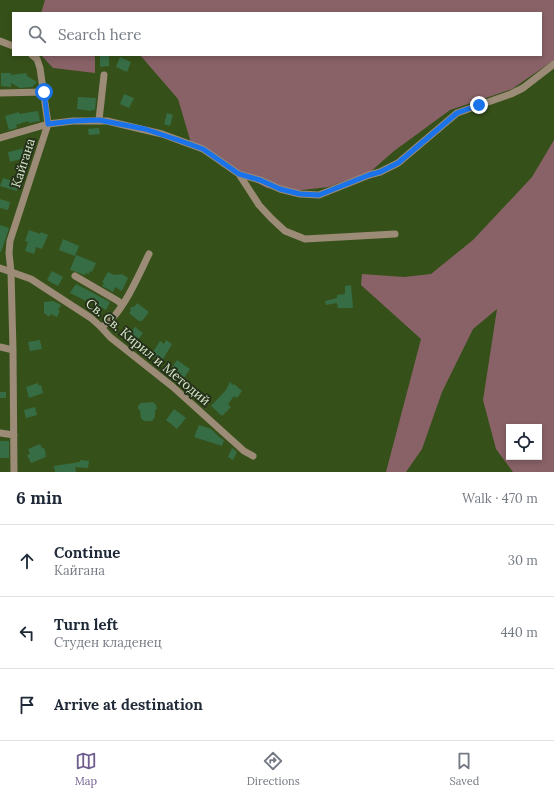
<!DOCTYPE html>
<html lang="en">
<head>
<meta charset="utf-8">
<style>
	:root { --surface:#fff; --page:#f6f6f7; --text:#1f2937; --muted:#747a83; --line:#e0e1e3; --accent:#705d8f }
	body { margin:0; font-family:Lora,serif; background:var(--page); color:var(--text) }
	.controls { position:absolute; right:12px; bottom:12px; display:grid; overflow:hidden; border-radius:0px; box-shadow:0 2px 6px #0003 }
	.controls button { width:36px; height:36px; display:grid; place-items:center; padding:0; border:0; border-bottom:1px solid var(--line); background:var(--surface); color:var(--text); font:20px sans-serif }
	.stop { position:absolute; width:12px; height:12px; margin:-9px; border:3px solid #1a73e8; border-radius:50%; background:#fff }
	.stop.end { background:#1a73e8; border-color:#fff; box-shadow:0 1px 4px #0008 }
	.list { margin:0; padding:0; list-style:none }
	h2 { display:flex; justify-content:space-between; align-items:center; height:52px; margin:0; padding:0 16px; font-size:17px }
	h2 small { font-size:13px; font-weight:400; color:var(--muted) }
	.list li { display:grid; grid-template-columns:26px 1fr auto; gap:12px; align-items:center; box-sizing:border-box; height:72px; padding:0 16px; border-top:1px solid var(--line) }
	.list b { display:block; font-size:15px; white-space:nowrap }
	.list p { margin:0; font-size:13px; white-space:nowrap; color:var(--muted) }
	.list em { font-size:13px; font-style:normal; color:var(--muted) }
	.icon { flex:none; width:22px; height:22px; fill:none; stroke:currentColor; stroke-width:2; stroke-linecap:round; stroke-linejoin:round }
	.map { position:relative; flex:none; width:554px; height:472px; overflow:hidden }
	.search { position:absolute; background:var(--surface); box-shadow:0 2px 6px #0003; left:12px; right:12px; top:12px; height:44px; display:flex; align-items:center; gap:10px; box-sizing:border-box; padding:0 14px; border-radius:0px; color:var(--muted); font-size:15px }
	.sheet { height:268px; background:var(--surface) }
	nav { display:flex; justify-content:space-around; align-items:center; box-sizing:border-box; height:56px; border-top:1px solid var(--line); background:var(--surface); font-size:11px; color:var(--muted) }
	nav a { display:grid; justify-items:center; gap:2px }
	nav .on { color:var(--accent) }
	.map>svg:first-child { display:block }
	.green { fill:#886267; fill-rule:evenodd }
	.building { fill:#376d45 }
	.lines { fill:none; stroke-linecap:round; stroke-linejoin:round }
	.minor { stroke:#9c8b76; stroke-width:7 }
	.route { stroke:#1a73e8; stroke-width:5 }
	.labels { text-anchor:middle; dominant-baseline:central; stroke-width:4; stroke-linejoin:round; paint-order:stroke }
	.street-label { font-size:13px; fill:#d7e7c9; stroke:#25311a }
</style>
</head>
<body>
<div class="map">
<svg width="554" height="472" viewBox="0 0 554 472">
	<rect width="100%" height="100%" fill="#365019"/>
	<!-- green -->
	<path class="green" d="M45,0H554V60L512,89L450,110L394,151L370,172L328,187L294,191L267,188L230,169L191,143L178,99L140,55H541V13H41Z
		M41,55H93L95,57V73L53,68Z
		M554,140V472H513L496,449L483,400L497,309L473,329L442,392L422,449L406,472H386L421,339L361,285L362,274L404,277L431,274L473,240L532,177ZM509,427H539V457H509Z"/>
	<!-- building -->
	<path class="building" d="M100,56H109V66L100,67Z
		M120,57L131,62L127,72L116,67Z
		M1,73H11V75L26,73L27,76L37,82L32,87L20,88L11,83V87L1,86Z
		M124,94L134,98L129,108L120,104Z
		M78,97L96,98L95,110H91V111L77,109Z
		M38,111L40,121L29,123L28,121L16,125L17,128L9,130L5,116L19,112V114Z
		M167,113L173,115L170,126L164,124Z
		M99,128L100,134L89,135L88,129Z
		M26,143L32,145L30,155L24,153L25,158L10,162L8,152L25,148Z
		M15,175L22,177L17,191L0,186L3,178L13,181Z
		M0,199L10,202L8,210L0,208Z
		M0,225L9,228L1,252H0Z
		M29,230L40,234L41,232L48,235L42,249L36,247L34,254L25,251L28,242L25,241Z
		M63,239L79,246L75,256L59,250Z
		M76,255L96,263L92,272L90,271L89,274L86,273L85,275L70,270Z
		M52,271L63,277L58,286L47,280Z
		M108,272L114,275L122,274L128,278L122,291L115,287L113,292L102,286L104,283L102,282Z
		M76,284L110,302L106,310L87,299L86,301L70,293Z
		M351,285L353,308H338L337,303L326,305L325,301L337,298V295L345,294V286Z
		M53,301L61,305L58,310L60,311L57,317L51,314L49,317L44,313V302Z
		M137,303L149,312L142,321H139L129,313L131,311L130,308L135,306Z
		M135,327L143,333L136,342L127,336Z
		M40,340L42,349L30,351L28,342Z
		M166,340L172,344L162,361L151,355L160,341L164,344Z
		M177,360L190,369L184,378L171,369Z
		M230,382L233,385L234,384L242,391L237,398L234,396L228,404L231,407L222,416L211,406L226,390Z
		M38,383L39,386L41,385L43,393L29,398L26,387Z
		M0,392H6V398H0Z
		M153,402L156,405L157,409L155,410V417L152,421H144L141,418L140,410L138,409V406L141,403Z
		M35,407L37,415L26,418L24,410Z
		M174,409L186,418L177,429L166,420Z
		M199,425L211,429L219,437L224,440L222,446L194,437Z
		M0,441H9V458H0Z
		M40,444L42,448H44L46,454L45,455L46,457L31,463L27,455L30,454L28,449Z
		M232,448L237,452L233,460L228,457Z
		M80,460L89,461L88,468L75,467L76,472H55L54,466L80,462Z"/>
	<g class="lines">
		<!-- minor -->
		<path class="minor" d="M0,41L13,46
			M0,93L44,92
			M99,120L104,75
			M0,138L48,124L73,121H107L162,134L203,149L239,174L260,180L280,189L300,194L319,195L369,175L380,172L398,163L457,113L511,94L523,88L554,64
			M239,174L259,205L271,218L285,231L305,239L395,234
			M0,268L31,279L91,318L101,327L110,337L173,387L244,451L253,456
			M75,276L118,301L122,305
			M101,327C121,318 139,274 149,254
			M0,347L13,350
			M0,433L14,435
			M14,472L13,350L11,272L9,253L10,241L48,124L40,68L37,59L32,55"/>
	</g>
	<g class="lines">
		<!-- route -->
		<path class="route" d="M44,92L48,124L73,121L99,120L145,129L178,140L203,149L239,174L260,180L280,189L300,194L319,195L369,175L380,172L398,163L457,113L479,105"/>
	</g>
	<g class="labels">
		<!-- street labels -->
		<g class="street-label">
			<text transform="translate(23 163) rotate(-72)">Кайгана</text>
			<text transform="translate(148 352) rotate(40)">Св. Св. Кирил и Методий</text>
		</g>
	</g>
</svg>
<div class="controls">
<button><svg class="icon" aria-label="locate" viewBox="0 0 24 24"><circle cx="12" cy="12" r="6"/><path d="M12 2v4M12 18v4M2 12h4M18 12h4"/></svg></button>
</div>
<div class="stop" style="left:44px;top:92px"></div>
<div class="stop end" style="left:479px;top:105px"></div>
<div class="search"><svg class="icon" aria-label="search" viewBox="0 0 24 24"><circle cx="10" cy="10" r="6"/><path d="M15 15l6 6"/></svg>Search here</div>
</div>
<section class="sheet">
<h2>6 min<small>Walk · 470 m</small></h2>
<ul class="list">
<li><svg class="icon" aria-label="ahead" viewBox="0 0 24 24"><path d="M12 20V5M6 11l6-6 6 6"/></svg><div><b>Continue</b><p>Кайгана</p></div><em>30 m</em></li>
<li><svg class="icon" aria-label="left" viewBox="0 0 24 24"><path d="M17 20v-9H6M10 6l-5 5 5 5"/></svg><div><b>Turn left</b><p>Студен кладенец</p></div><em>440 m</em></li>
<li><svg class="icon" aria-label="arrive" viewBox="0 0 24 24"><path d="M6 21V4h12l-3 4 3 4H6"/></svg><div><b>Arrive at destination</b></div></li>
</ul>
</section>
<nav>
<a class="on"><svg class="icon" aria-label="map" viewBox="0 0 24 24"><path d="M3 6l6-2 6 2 6-2v14l-6 2-6-2-6 2zM9 4v14M15 6v14"/></svg>Map</a>
<a><svg class="icon" aria-label="directions" viewBox="0 0 24 24"><path d="M12 3l9 9-9 9-9-9zM9 14v-3h6M13 9l2 2-2 2"/></svg>Directions</a>
<a><svg class="icon" aria-label="saved" viewBox="0 0 24 24"><path d="M7 4h10v16l-5-4-5 4z"/></svg>Saved</a>
</nav>
</body>
</html>
